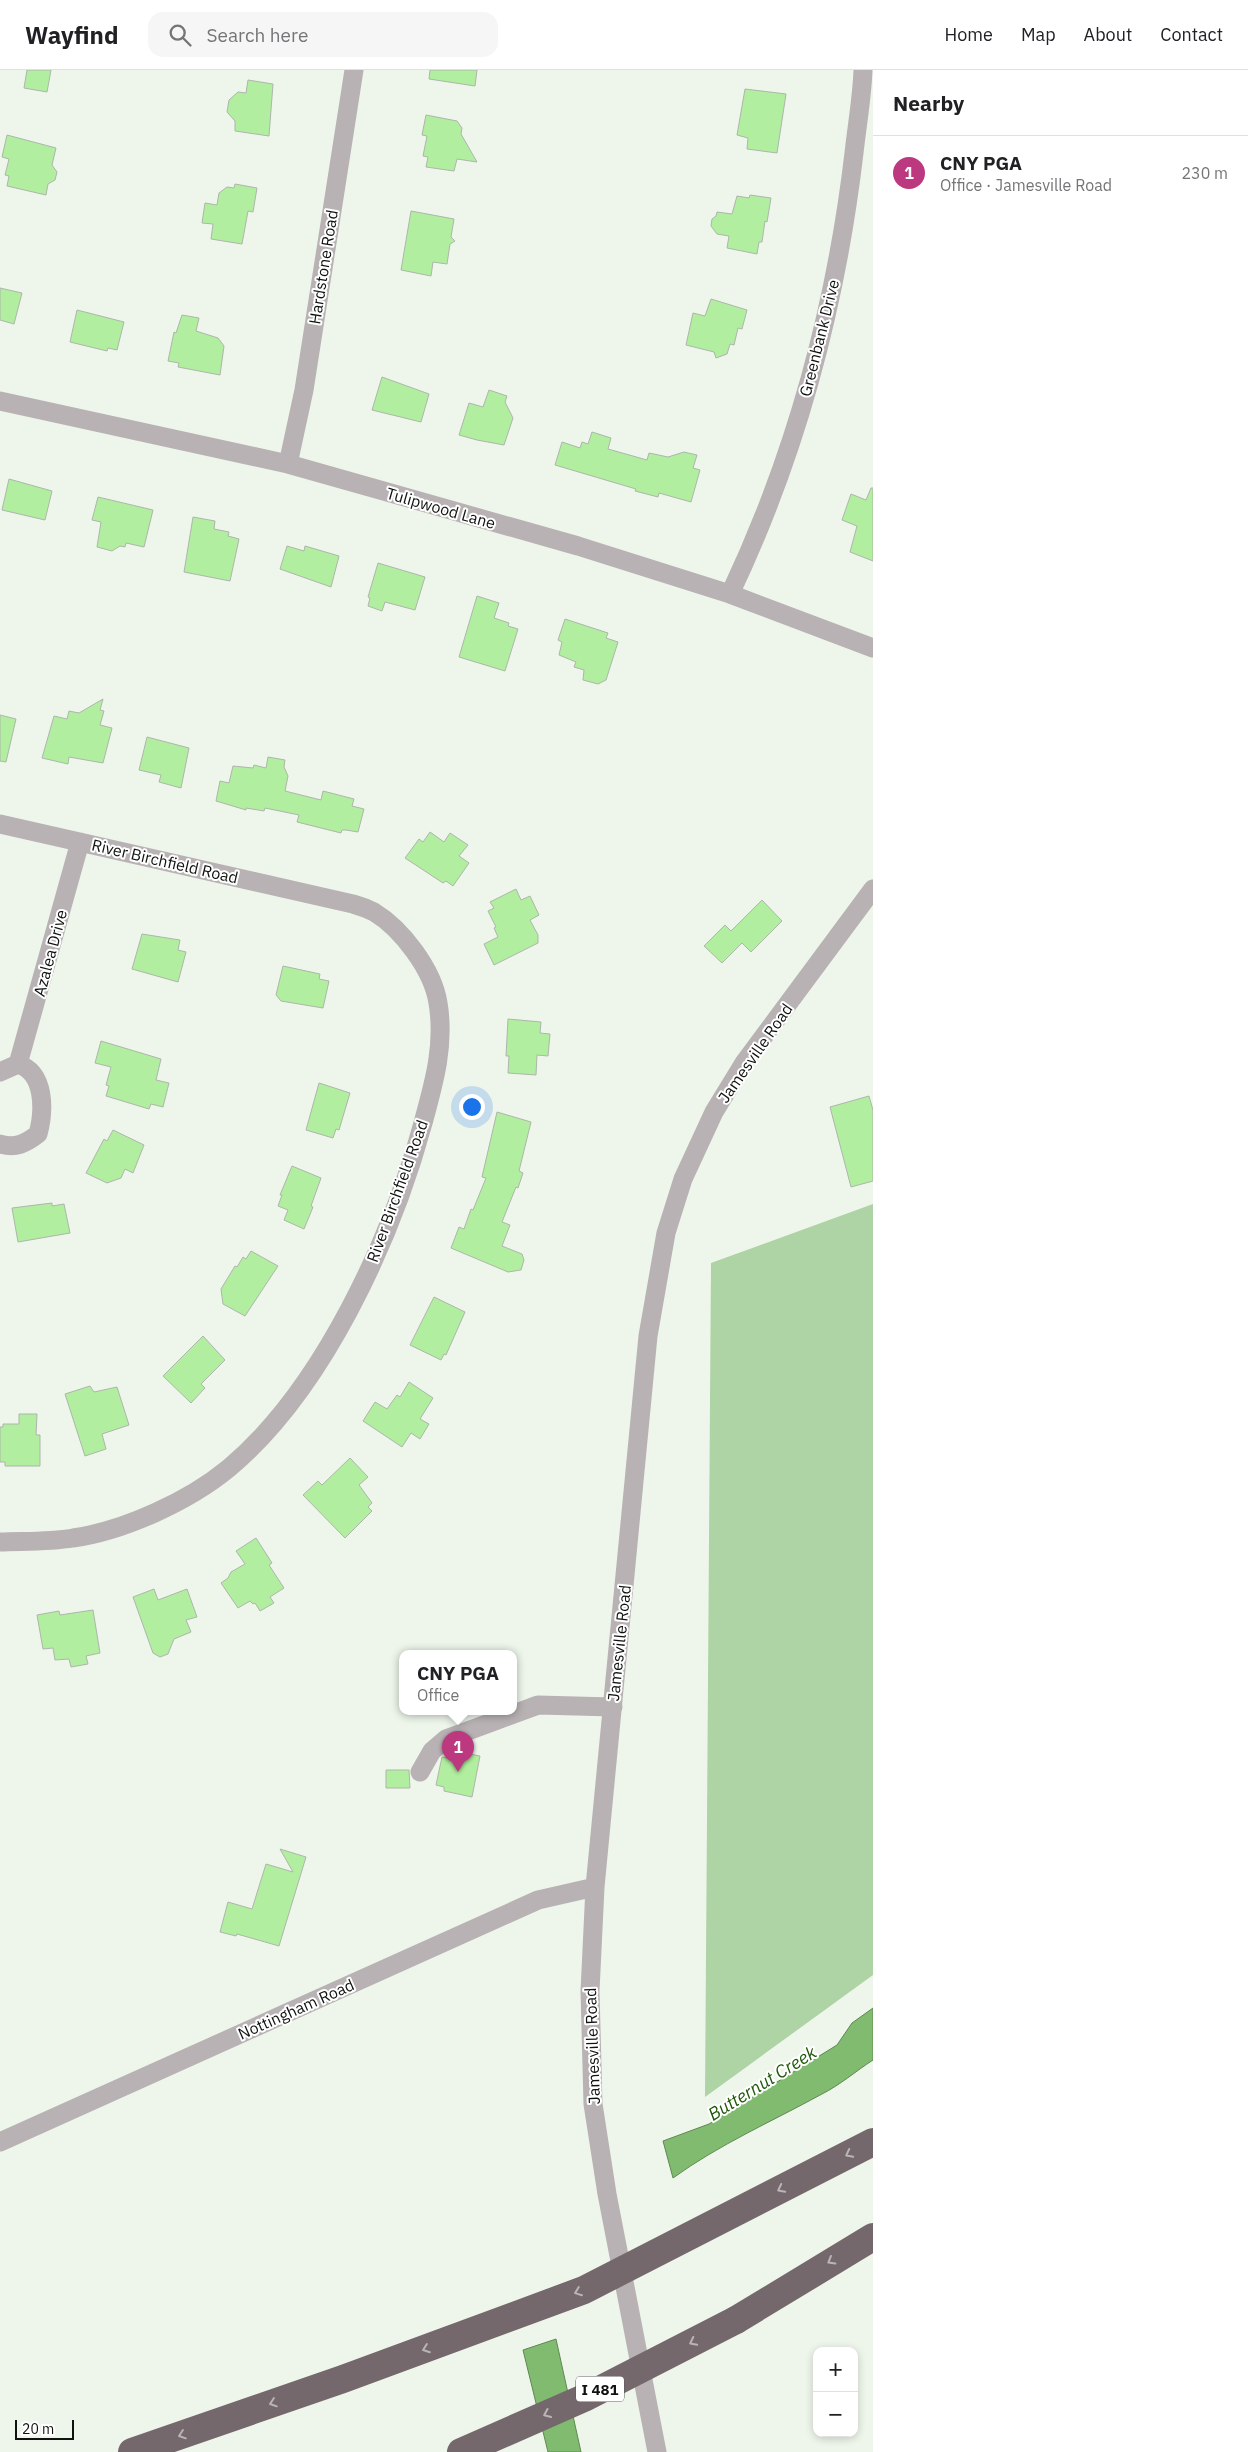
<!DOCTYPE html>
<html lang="en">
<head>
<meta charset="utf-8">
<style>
	:root { --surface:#fff; --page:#f6f6f6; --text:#202124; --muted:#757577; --line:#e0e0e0; --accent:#bc3980 }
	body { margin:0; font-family:"IBM Plex Sans",sans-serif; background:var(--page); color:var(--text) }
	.controls { position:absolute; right:15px; bottom:15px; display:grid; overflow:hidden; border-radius:10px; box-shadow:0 2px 8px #0003 }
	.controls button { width:45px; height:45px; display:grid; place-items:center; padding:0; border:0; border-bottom:1px solid var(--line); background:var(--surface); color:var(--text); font:25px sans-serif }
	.scale { position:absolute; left:15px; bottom:12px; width:59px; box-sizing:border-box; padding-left:5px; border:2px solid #0f120e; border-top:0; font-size:14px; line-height:18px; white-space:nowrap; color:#0f120e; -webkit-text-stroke:4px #fff; paint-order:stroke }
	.you { position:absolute; left:471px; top:1036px; width:18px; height:18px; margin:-12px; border:4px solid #fff; border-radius:50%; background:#1a73e8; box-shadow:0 0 0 8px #1a73e833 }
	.badge { display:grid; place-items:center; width:32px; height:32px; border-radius:50%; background:var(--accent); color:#fff; font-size:16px; font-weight:700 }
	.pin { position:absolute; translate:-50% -41px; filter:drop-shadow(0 1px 2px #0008) }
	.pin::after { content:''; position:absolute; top:26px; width:18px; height:15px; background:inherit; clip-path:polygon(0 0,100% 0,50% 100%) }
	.popup { position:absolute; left:399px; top:1580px; width:118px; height:65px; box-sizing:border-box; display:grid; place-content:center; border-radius:10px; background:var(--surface); filter:drop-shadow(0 1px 4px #0005); font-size:16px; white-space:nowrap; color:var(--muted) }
	.popup b { font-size:19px; color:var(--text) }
	.popup::after { content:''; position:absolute; left:50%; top:100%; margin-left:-10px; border:10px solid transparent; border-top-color:var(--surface) }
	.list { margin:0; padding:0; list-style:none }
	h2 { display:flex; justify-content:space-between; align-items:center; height:65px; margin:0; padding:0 20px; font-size:21px }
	h2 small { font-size:16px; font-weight:400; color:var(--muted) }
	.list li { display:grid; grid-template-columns:32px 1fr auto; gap:15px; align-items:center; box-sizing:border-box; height:75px; padding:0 20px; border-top:1px solid var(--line) }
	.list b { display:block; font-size:19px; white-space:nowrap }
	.list p { margin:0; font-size:16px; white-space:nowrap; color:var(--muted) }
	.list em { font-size:16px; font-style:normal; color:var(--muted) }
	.icon { flex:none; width:28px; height:28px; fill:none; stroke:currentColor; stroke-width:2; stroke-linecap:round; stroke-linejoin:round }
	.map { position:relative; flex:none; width:873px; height:2382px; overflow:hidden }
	header { display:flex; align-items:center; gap:30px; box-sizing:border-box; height:70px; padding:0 25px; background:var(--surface); border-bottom:1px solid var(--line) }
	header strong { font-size:24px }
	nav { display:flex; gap:28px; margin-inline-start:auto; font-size:18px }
	.search { width:350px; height:45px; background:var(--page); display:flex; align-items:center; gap:12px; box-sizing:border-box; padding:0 18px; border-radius:15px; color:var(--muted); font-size:19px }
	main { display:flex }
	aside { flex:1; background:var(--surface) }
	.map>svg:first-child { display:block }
	.green { fill:#aed3a4 }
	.water { fill:#81bb70; stroke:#5f8853 }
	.building { fill:#b1ee9f; stroke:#adb6ab }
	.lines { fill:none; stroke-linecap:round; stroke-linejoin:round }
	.minor { stroke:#b8b2b4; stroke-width:19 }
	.highway { stroke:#74686c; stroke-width:28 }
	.highway-bridge { stroke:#74686c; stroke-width:28 }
	.oneway { stroke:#bab4b6 }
	.labels { text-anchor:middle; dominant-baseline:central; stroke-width:4; stroke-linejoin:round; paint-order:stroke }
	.shield { fill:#fff; stroke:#575956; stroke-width:1 }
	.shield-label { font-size:15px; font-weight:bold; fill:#0f120e }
	.street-label { font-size:16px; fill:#0f120e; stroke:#fff }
	.water-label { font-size:18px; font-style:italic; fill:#1f5708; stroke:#fff }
</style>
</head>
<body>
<header>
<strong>Wayfind</strong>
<div class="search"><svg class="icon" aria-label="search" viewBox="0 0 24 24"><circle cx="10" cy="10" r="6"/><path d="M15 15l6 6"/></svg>Search here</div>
<nav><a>Home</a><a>Map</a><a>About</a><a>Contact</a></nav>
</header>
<main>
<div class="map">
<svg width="873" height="2382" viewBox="0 0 873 2382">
	<rect width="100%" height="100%" fill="#eef6eb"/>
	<!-- green -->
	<path class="green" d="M873,1134V1905L705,2027L711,1193Z"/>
	<!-- water -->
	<path class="water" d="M873,1938V1990C856,2001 840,2015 822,2024C771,2052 720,2074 673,2108L663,2071L709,2054L837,1975L852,1953Z
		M556,2269L581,2382H548L523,2280Z"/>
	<!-- building -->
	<path class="building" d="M27,0H51L47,22L24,18Z
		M430,0H477L475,16L429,9Z
		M248,10L273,14L269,66L235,61V51L227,42L229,30L238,22L246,23Z
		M745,19L786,24L777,83L747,79L748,68L737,65Z
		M426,45L457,51L462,58L461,64L477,92L457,89L454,101L426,97L428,87L423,86L427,66L422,65Z
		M7,65L56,78L52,95L57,102L55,110L48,114L46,125L7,116L9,106L5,105L9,89L2,87Z
		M235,114L257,118L253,142L248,141L242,174L211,169L213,154L202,153L205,133L217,135L219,123L227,117L234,118Z
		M750,125L771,128L767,152L765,151L762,172H759L757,184L727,178L729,166L717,164L711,156L712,149L716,146L717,142L732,144L737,126L749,128Z
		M411,141L454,149L451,167L455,171L450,174L447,194L433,192L431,206L401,200Z
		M0,218L22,223L14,254L0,250Z
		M711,229L747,240L742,259L738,258L734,275L730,274L727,284L716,288L714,282L686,275L693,243L705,246Z
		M77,240L124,252L117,280L108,278L107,281L70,272Z
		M182,245L199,248L196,261L218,268L224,276L220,305L178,297L179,293L168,291L174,262L176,263Z
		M382,307L429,324L421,352L372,340Z
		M489,320L507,326L505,332L513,348L504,375L477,370L459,365L469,333L483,337Z
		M592,362L611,368L608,379L647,390L649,383L668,387L684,382L697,385L693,398L700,400L691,432L659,423L658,427L635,421L636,419L555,395L562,372L580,378L582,372L588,374Z
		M9,409L52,421L45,450L2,440Z
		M871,418H873V491L850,482L857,456L842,450L851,424L866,430Z
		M98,427L153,440L144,477L126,473L125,477L120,476L112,481L97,477L101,452L92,450Z
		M193,447L215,451L214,459L229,462L228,466L239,469L230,511L184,502Z
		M287,476L304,481L305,476L339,486L331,517L280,499Z
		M378,493L425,507L415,540L385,532L382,541L368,536L370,528L368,527Z
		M477,526L499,533L494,548L509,553L508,556L518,559L505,601L459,587Z
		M565,549L608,563L606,568L618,572L606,610L598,614L583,610L584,600L574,597L576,592L559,585L562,572L558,570Z
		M103,629L100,640L104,641L100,655L112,658L103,693L69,687L68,694L42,688L54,646L67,649L69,641L79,643Z
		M0,645L16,649L6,692L0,691Z
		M147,667L189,678L181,718L159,712L161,705L139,700Z
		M268,687L285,690L284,697L288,706L285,721L321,730L323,721L354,729L352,736L364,739L358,762L346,760H342L341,763L297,752L299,745L265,738L264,741L246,738V740L216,731L220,711L229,713L233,696L253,698L254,695L266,698Z
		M430,762L444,772L450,763L468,775L459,786L469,793L453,816L446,811L443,813L405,788L419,769L423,772Z
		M516,819L521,830L530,826L539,845L530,850L538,865V873L494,895L484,874L498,867L494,858L496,857L488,841L494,838L490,832Z
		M762,830L782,851L751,882L742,873L722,893L704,876L725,855L731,861Z
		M142,864L180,870L178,880L186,882L178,912L132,899Z
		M283,896L320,904L319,909L329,911L323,938L281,931L276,925Z
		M508,949L541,952L540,963L550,964L548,986L537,985L536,1005L508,1003L509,986H506Z
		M101,971L161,989L156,1010L169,1013L163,1037L151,1034L149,1039L106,1026L109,1016L106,1015L111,997L95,993Z
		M319,1013L350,1023L339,1060L336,1059L333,1068L306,1060Z
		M869,1026L873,1040V1111L851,1117L830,1037Z
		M497,1042L531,1052L519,1101L523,1103L518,1118L516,1117L502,1152L510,1155L502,1176L522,1184L524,1190L521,1200L508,1202L451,1178L459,1157L464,1159L471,1139L473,1140L486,1108L482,1107Z
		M113,1060L144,1075L133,1103L125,1099L121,1108L107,1113L86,1103L104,1069L107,1071Z
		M292,1096L321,1108L311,1136L313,1137L304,1159L284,1150L288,1140L278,1136L282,1125H280Z
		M52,1133V1136L64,1134L70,1163L18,1172L12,1138Z
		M251,1181L278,1196L245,1246L223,1234L221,1219L235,1196L237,1197L243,1187L246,1189Z
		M434,1227L465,1242L446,1285L444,1284L441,1290L410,1275Z
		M203,1266L225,1290L201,1314L205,1318L191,1333L163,1306Z
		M409,1312L433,1328L420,1349L429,1354L420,1369L411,1363L402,1377L363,1351L375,1332L387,1339L397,1325L400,1327Z
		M90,1316L94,1322L117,1317L129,1355L102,1364L106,1379L85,1386L65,1324Z
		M19,1344H37L36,1365H40V1396H5V1392H0V1357H3V1354H19Z
		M350,1388L368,1407L359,1415L372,1433L368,1437L372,1441L345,1468L303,1425L318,1411L322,1415Z
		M256,1468L272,1493L269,1495L284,1518L270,1527L274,1533L260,1541L255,1533L253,1534L250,1531L238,1538L221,1513L228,1508L231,1502L245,1494L236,1481Z
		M154,1519L158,1530L187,1519L197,1547L186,1550L191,1562L174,1569L168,1584L160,1587L153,1583L133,1527Z
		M93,1540L100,1583L86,1586L88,1594L71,1597L69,1589L55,1590L53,1578L43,1579L37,1545L59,1541L60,1545Z
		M450,1680L480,1686L472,1727L444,1721V1717L436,1715L442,1687L448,1688Z
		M386,1700H409L410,1718H386Z
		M280,1779L306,1787L279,1876L237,1864L236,1866L220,1862L228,1832L252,1839L266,1794L293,1802Z"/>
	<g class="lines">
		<!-- minor -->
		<path class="minor" d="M0,331L288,394L578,476L730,524L873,578
			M288,394L304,320L354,0
			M730,524C796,385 836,236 854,83C857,55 862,28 863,0
			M0,754L353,834C360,836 368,839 374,842C402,859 433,900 438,933C445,975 434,1013 423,1053C391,1170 323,1319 229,1398C189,1431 124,1461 73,1468C49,1472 24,1471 0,1472
			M18,994L80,772
			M0,1002L18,994C46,1003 44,1042 38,1064C26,1073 16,1079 0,1074
			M420,1702L432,1681L446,1669L538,1635L613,1637
			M0,2072L538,1830L595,1817
			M657,2382L607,2124L593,2034L590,1921L595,1817L648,1266L666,1163L683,1109L714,1042L744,993L873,819"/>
		<!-- highway -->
		<path class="highway" d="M736,2250L873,2167
			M132,2382L343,2309L584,2220L873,2072"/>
		<!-- highway-bridge -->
		<path class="highway-bridge" d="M461,2382L584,2328L736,2250"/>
	</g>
	<!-- one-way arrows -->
	<defs><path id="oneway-chevron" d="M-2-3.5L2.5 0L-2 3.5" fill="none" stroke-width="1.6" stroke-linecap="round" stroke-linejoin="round" transform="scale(1.25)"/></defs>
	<g class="oneway">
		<use href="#oneway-chevron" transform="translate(849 2084) rotate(153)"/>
		<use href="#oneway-chevron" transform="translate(781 2119) rotate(153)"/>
		<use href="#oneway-chevron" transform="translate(831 2191) rotate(150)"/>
		<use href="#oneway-chevron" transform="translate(578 2222) rotate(159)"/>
		<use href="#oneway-chevron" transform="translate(693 2272) rotate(153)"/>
		<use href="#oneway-chevron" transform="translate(426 2279) rotate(160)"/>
		<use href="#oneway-chevron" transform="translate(273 2333) rotate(161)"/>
		<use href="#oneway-chevron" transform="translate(547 2344) rotate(156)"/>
		<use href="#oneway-chevron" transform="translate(182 2365) rotate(161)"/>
	</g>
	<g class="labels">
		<!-- shield labels -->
		<rect class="shield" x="576" y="2306.5" width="48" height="25" rx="4"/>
		<g class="shield-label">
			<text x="600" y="2319">I 481</text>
		</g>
		<!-- street labels -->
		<g class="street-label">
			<text transform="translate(323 197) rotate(-81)">Hardstone Road</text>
			<text transform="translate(819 268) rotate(-76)">Greenbank Drive</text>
			<text transform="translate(441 438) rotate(16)">Tulipwood Lane</text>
			<text transform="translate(165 791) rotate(13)">River Birchfield Road</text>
			<text transform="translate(50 883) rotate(-75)">Azalea Drive</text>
			<text transform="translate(755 983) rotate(-55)">Jamesville Road</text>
			<text transform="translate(397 1121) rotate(-70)">River Birchfield Road</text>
			<text transform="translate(619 1573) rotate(-84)">Jamesville Road</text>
			<text transform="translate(296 1939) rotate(-24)">Nottingham Road</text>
			<text transform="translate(592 1976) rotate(-92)">Jamesville Road</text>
		</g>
		<!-- water labels -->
		<g class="water-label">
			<text transform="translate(762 2013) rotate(-32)">Butternut Creek</text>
		</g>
	</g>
</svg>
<div class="controls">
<button>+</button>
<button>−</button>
</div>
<div class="scale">20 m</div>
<div class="you"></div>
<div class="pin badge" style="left:458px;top:1702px">1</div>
<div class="popup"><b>CNY PGA</b>Office</div>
</div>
<aside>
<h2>Nearby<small></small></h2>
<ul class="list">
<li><span class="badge">1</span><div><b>CNY PGA</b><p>Office · Jamesville Road</p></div><em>230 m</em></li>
</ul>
</aside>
</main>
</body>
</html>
